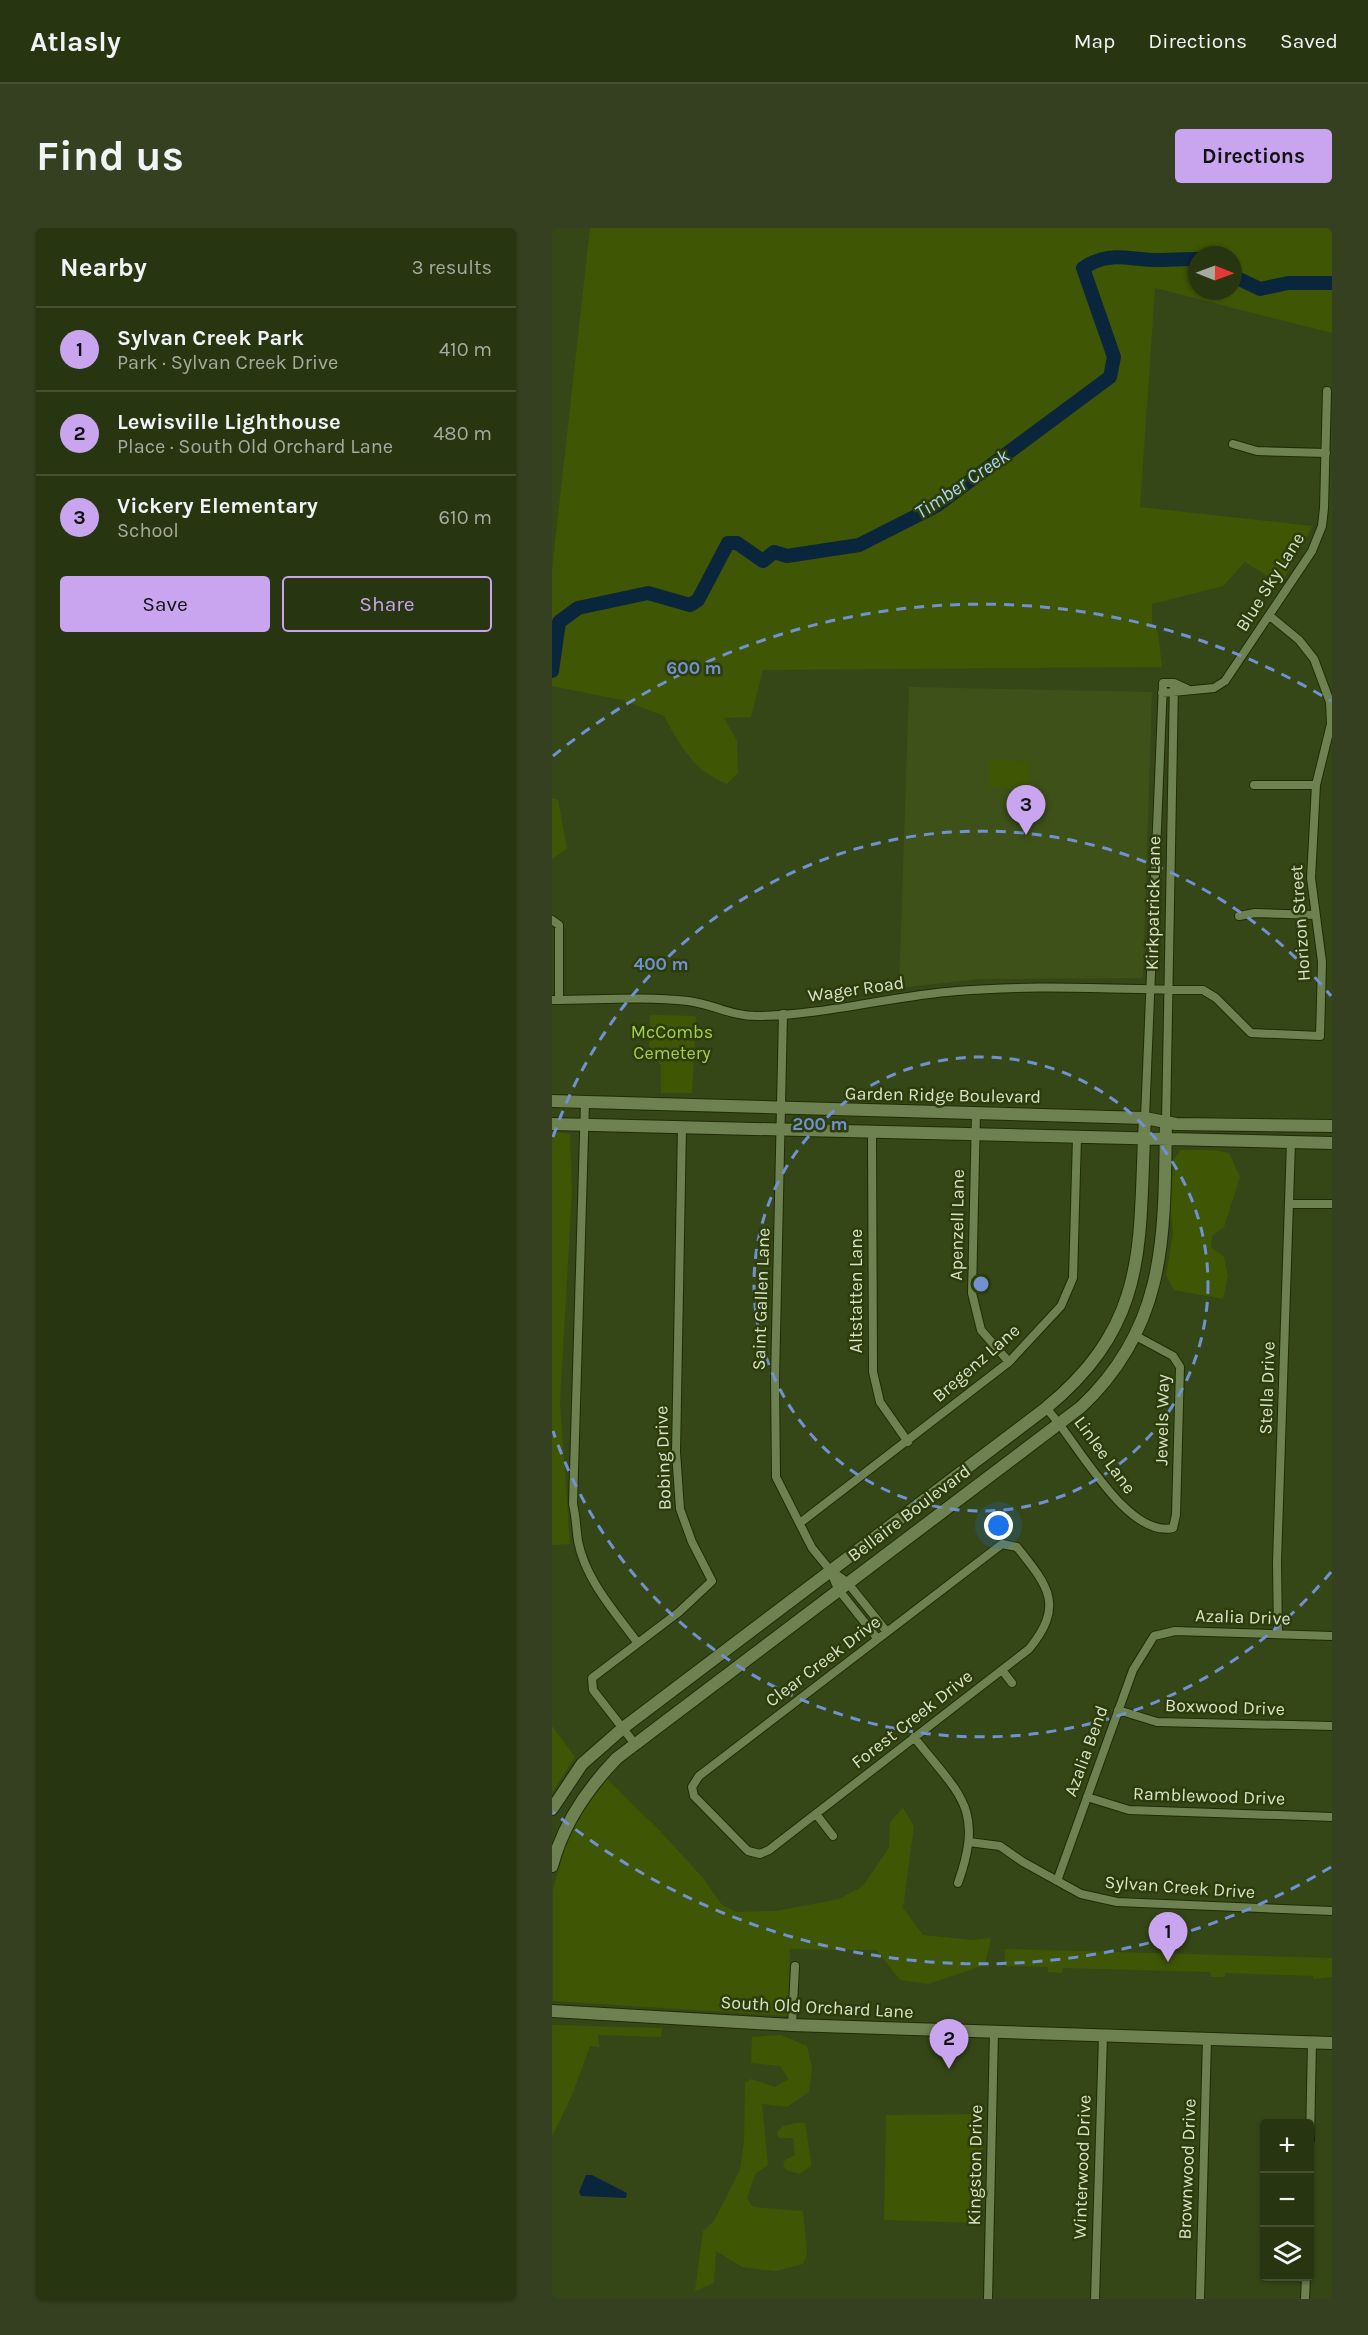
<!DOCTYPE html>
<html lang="en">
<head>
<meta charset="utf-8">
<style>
	:root { --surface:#283511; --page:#34401f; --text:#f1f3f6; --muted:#a5ab9f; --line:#445031; --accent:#c8a5ee }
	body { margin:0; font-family:Karla,sans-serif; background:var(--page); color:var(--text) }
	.controls { position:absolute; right:18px; bottom:18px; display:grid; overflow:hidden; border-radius:6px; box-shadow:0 2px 4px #0004 }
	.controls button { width:54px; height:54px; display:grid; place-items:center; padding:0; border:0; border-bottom:2px solid var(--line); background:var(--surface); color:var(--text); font:30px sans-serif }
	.compass { position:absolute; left:636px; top:18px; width:54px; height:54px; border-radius:50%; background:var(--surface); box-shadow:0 2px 4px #0004; rotate:91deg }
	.you { position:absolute; left:447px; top:1298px; width:21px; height:21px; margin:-15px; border:4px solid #fff; border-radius:50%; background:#1a73e8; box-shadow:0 0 0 9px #1a73e833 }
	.badge { display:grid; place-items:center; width:39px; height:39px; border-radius:50%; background:var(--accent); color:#111; font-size:20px; font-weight:700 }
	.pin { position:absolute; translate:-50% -50px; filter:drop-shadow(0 2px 3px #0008) }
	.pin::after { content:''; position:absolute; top:32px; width:21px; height:18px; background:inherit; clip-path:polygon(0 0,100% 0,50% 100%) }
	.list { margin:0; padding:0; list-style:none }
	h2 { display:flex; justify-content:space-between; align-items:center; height:78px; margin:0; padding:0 24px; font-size:26px }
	h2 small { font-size:20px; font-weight:400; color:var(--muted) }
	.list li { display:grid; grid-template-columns:39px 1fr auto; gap:18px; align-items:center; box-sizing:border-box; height:84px; padding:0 24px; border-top:2px solid var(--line) }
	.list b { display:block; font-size:22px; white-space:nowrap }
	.list p { margin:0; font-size:20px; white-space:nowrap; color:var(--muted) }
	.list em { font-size:20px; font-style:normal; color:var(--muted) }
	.actions { display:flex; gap:12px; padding:18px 24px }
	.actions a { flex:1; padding:14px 0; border:2px solid var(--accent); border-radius:6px; text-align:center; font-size:21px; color:var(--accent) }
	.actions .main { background:var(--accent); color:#111 }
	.icon { flex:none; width:33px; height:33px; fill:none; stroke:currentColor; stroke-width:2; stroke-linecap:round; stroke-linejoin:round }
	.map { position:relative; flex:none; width:780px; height:2071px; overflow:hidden; border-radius:6px }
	header { display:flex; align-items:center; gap:36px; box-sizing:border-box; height:84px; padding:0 30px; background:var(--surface); border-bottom:2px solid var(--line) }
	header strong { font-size:28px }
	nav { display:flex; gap:33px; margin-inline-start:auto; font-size:21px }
	.intro { display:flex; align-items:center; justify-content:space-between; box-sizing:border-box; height:144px; padding:0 36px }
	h1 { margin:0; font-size:42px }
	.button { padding:15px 27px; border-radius:6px; background:var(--accent); color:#111; font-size:21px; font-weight:700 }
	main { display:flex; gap:36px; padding:0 36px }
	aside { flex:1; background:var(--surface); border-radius:6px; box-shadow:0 2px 4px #0004 }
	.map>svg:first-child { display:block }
	.built { fill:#3e5118 }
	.green { fill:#3f5604; fill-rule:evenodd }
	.water { fill:#09263d }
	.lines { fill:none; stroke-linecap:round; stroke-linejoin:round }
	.river { stroke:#09263d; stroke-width:14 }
	.street-casing { stroke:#1f2c07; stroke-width:10 }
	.secondary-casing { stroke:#1f2c07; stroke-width:14 }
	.street { stroke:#6e8150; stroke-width:8 }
	.secondary { stroke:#6e8150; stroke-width:12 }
	.ring { fill:none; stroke:#7191d1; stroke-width:3; stroke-dasharray:10 8 }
	.labels { text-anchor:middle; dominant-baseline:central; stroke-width:5; stroke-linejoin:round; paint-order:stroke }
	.street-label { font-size:18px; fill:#d8e3c9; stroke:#2c3c0a }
	.park-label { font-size:18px; fill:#a3d14c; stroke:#2c3c0a }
	.water-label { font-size:20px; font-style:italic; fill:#acd4f9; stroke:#2c3c0a }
	.centre { fill:#7191d1; stroke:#2c3c0a; stroke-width:3 }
	.ring-label { font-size:18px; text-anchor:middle; font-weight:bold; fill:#7191d1; stroke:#2c3c0a; stroke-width:5; stroke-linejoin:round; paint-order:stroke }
</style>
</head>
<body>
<header>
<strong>Atlasly</strong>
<nav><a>Map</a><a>Directions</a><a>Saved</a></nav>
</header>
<div class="intro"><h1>Find us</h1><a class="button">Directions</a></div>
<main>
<aside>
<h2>Nearby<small>3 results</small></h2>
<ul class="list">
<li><span class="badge">1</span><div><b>Sylvan Creek Park</b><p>Park · Sylvan Creek Drive</p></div><em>410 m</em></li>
<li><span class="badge">2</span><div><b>Lewisville Lighthouse</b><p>Place · South Old Orchard Lane</p></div><em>480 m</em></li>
<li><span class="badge">3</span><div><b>Vickery Elementary</b><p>School</p></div><em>610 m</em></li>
</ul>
<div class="actions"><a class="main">Save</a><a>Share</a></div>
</aside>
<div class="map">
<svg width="780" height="2071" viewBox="0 0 780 2071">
	<rect width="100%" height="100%" fill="#364717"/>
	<!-- built -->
	<path class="built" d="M357,459L600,464L591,750L427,751L347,760Z"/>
	<!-- green -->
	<path class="green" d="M38,0H780V105L603,60L588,279L760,298C751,319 738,336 730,357L693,334L671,358L600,376V396L606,405L610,439L211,442L199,489L172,490L185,513L186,545L175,556C142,543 129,519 112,488L70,472L0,458V342ZM645,27H681V63H645Z
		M440,532L474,533L478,536L477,556L473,559H438L436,555V535Z
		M0,570L6,572L15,621L0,631Z
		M98,787L144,788L140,865H109V837L97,824Z
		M0,904L18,906L20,963L8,1174L18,1316L0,1317Z
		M629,922H663L677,925L688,949L672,999L660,1008L659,1019L672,1029L676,1048L671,1071L622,1062L614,1047L621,1006L618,978L622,931Z
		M0,1498L23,1529L0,1565Z
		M55,1551L107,1602L151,1650L170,1677L185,1684L224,1683L287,1671L310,1659L337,1620L338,1594L351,1580L362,1598L351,1680L371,1707L420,1712L439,1710L433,1737L376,1756L348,1752L324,1722L238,1721L236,1788L1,1773V1661L15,1610L30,1583Z
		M453,1721L780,1730V1749L761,1751V1748L673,1745V1749H659L658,1744L511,1740L510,1745L496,1744V1739L453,1738Z
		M0,1797L110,1800L109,1809L46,1807L47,1819L38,1818L20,1867L0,1909Z
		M229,1807L255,1818L260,1840L257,1864L235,1879L210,1876L216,1937L203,1946L195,1970L201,1979L251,1983L255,2026L251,2036L223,2043L190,2039L164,2023L162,2055L143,2063L151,2003L162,1993L188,1942L192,1913L193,1855L199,1851L223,1859L237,1851L228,1838L199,1835L200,1809Z
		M432,1886L428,1995L332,1992L334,1887Z
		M244,1895H253L259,1933V1938L248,1946L234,1942L231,1938L233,1932L243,1927L241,1910H227L225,1904L231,1898Z"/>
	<!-- water -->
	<path class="water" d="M34,1947H40L75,1965L74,1970L29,1968L27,1964Z"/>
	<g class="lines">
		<!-- river -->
		<path class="river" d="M681,48L708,61L736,55H780
			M0,443L7,394L26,380L96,365L138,377L146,372L176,315H185L211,333L222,324L235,328L307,317L384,278L558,149L562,129L531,40C556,23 574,31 601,32C616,32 631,31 645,31"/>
		<defs>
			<path id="street" d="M681,216L705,223L774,225
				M610,465L662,460L673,453L760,323L770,298L772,280L775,163
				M702,557H764
				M687,688L703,685L763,687
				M0,692L7,697V772
				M0,772C45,772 91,768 136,773C161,776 181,789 207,788C274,787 339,768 405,763C487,756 569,762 651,762L664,770L699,805L768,808L770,734L759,650L764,557L779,496L778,474L762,431L747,412L718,388
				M231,786L223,1152L224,1249L260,1320L278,1342L295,1354L335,1404
				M33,874L21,1276C24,1288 24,1300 26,1313C33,1351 63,1384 85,1414
				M424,885L420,1065L429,1102L457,1134
				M593,890L611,455H622L635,461
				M614,895L622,455
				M320,903L321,1144L328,1174L356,1214
				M738,976H780
				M494,1180C523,1210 574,1311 621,1300L624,1287L628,1139L621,1128L584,1108
				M248,1295L457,1134L509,1078L521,1050L525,909
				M450,1316L465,1319C496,1358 513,1377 477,1421L217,1622L208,1626L196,1623L142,1568L140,1559L147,1548Z
				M278,1342L286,1361L325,1410
				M726,1406L725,1334L739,914
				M450,1442L460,1455
				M566,1482L605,1494L780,1498
				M362,1509C407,1567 433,1579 406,1655
				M83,1516L41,1462L40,1450L127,1384L160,1353L140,1314L128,1281L124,1224L130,899
				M535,1569L577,1582L780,1589
				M264,1586L281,1608
				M417,1614L448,1618L471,1634L529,1666L565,1674L780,1683
				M505,1653L581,1442L602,1408L623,1403L780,1408
				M240,1797L243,1738
				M758,1912L760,1814
				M436,2071L442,1804
				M543,2071L551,1808
				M648,2071L655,1811
				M753,2071L754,2048"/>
			<path id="secondary" d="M0,873L593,890L624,896L780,898
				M0,896L780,915
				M0,1581L30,1536L71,1500L494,1180C600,1093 586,1013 593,890
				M0,1638C11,1596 35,1561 65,1530L529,1179C616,1097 612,1006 614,895
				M0,1783L240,1797L780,1815"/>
		</defs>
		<!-- street casing -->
		<use href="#street" class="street-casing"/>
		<!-- secondary casing -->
		<use href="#secondary" class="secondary-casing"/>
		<!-- street -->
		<use href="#street" class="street"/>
		<!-- secondary -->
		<use href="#secondary" class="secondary"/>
	</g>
	<!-- distance rings -->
	<g class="ring">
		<circle cx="429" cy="1056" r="227"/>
		<path d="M779 1344A453 453 0 0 1 1 1203M1 909A453 453 0 0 1 779 768"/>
		<path d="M779 1639A680 680 0 0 1 1 1584M1 528A680 680 0 0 1 779 473"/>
	</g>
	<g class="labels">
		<!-- street labels -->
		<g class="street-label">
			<text transform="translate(718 354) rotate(-58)">Blue Sky Lane</text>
			<text transform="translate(601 675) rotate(-89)">Kirkpatrick Lane</text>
			<text transform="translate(748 695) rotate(-94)">Horizon Street</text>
			<text transform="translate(304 761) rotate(-8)">Wager Road</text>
			<text transform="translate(391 867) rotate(1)">Garden Ridge Boulevard</text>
			<text transform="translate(405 997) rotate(-89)">Apenzell Lane</text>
			<text transform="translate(304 1063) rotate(-90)">Altstatten Lane</text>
			<text transform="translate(209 1071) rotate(-88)">Saint Gallen Lane</text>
			<text transform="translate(424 1135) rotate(-41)">Bregenz Lane</text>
			<text transform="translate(715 1160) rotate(-88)">Stella Drive</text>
			<text transform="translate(610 1192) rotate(-89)">Jewels Way</text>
			<text transform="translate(553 1227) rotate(54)">Linlee Lane</text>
			<text transform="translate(111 1230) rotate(-92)">Bobing Drive</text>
			<text transform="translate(357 1285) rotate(-37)">Bellaire Boulevard</text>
			<text transform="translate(691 1389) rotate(2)">Azalia Drive</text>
			<text transform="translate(271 1433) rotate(-37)">Clear Creek Drive</text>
			<text transform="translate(673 1479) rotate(2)">Boxwood Drive</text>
			<text transform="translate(360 1491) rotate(-38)">Forest Creek Drive</text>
			<text transform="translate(534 1523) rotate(-70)">Azalia Bend</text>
			<text transform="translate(657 1568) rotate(2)">Ramblewood Drive</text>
			<text transform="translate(628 1659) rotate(4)">Sylvan Creek Drive</text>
			<text transform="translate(265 1779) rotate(3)">South Old Orchard Lane</text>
			<text transform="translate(423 1937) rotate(-89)">Kingston Drive</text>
			<text transform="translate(530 1939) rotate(-88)">Winterwood Drive</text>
			<text transform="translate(635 1941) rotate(-88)">Brownwood Drive</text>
		</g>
		<!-- park labels -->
		<g class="park-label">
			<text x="120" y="804">McCombs<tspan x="120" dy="21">Cemetery</tspan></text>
		</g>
		<!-- water labels -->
		<g class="water-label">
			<text transform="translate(410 256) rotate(-34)">Timber Creek</text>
		</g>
	</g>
	<circle cx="429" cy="1056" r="9" class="centre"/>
	<g class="ring-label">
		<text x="142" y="446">600 m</text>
		<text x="109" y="742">400 m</text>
		<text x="268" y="902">200 m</text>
	</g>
</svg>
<div class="controls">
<button>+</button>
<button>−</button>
<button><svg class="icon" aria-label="layers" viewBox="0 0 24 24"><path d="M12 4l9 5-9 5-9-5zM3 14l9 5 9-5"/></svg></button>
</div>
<svg class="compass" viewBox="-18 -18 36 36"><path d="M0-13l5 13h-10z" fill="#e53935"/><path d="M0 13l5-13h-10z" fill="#a5ab9f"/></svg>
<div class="you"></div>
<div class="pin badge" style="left:616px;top:1734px">1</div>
<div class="pin badge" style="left:397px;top:1841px">2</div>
<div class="pin badge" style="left:474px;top:607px">3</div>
</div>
</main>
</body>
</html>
